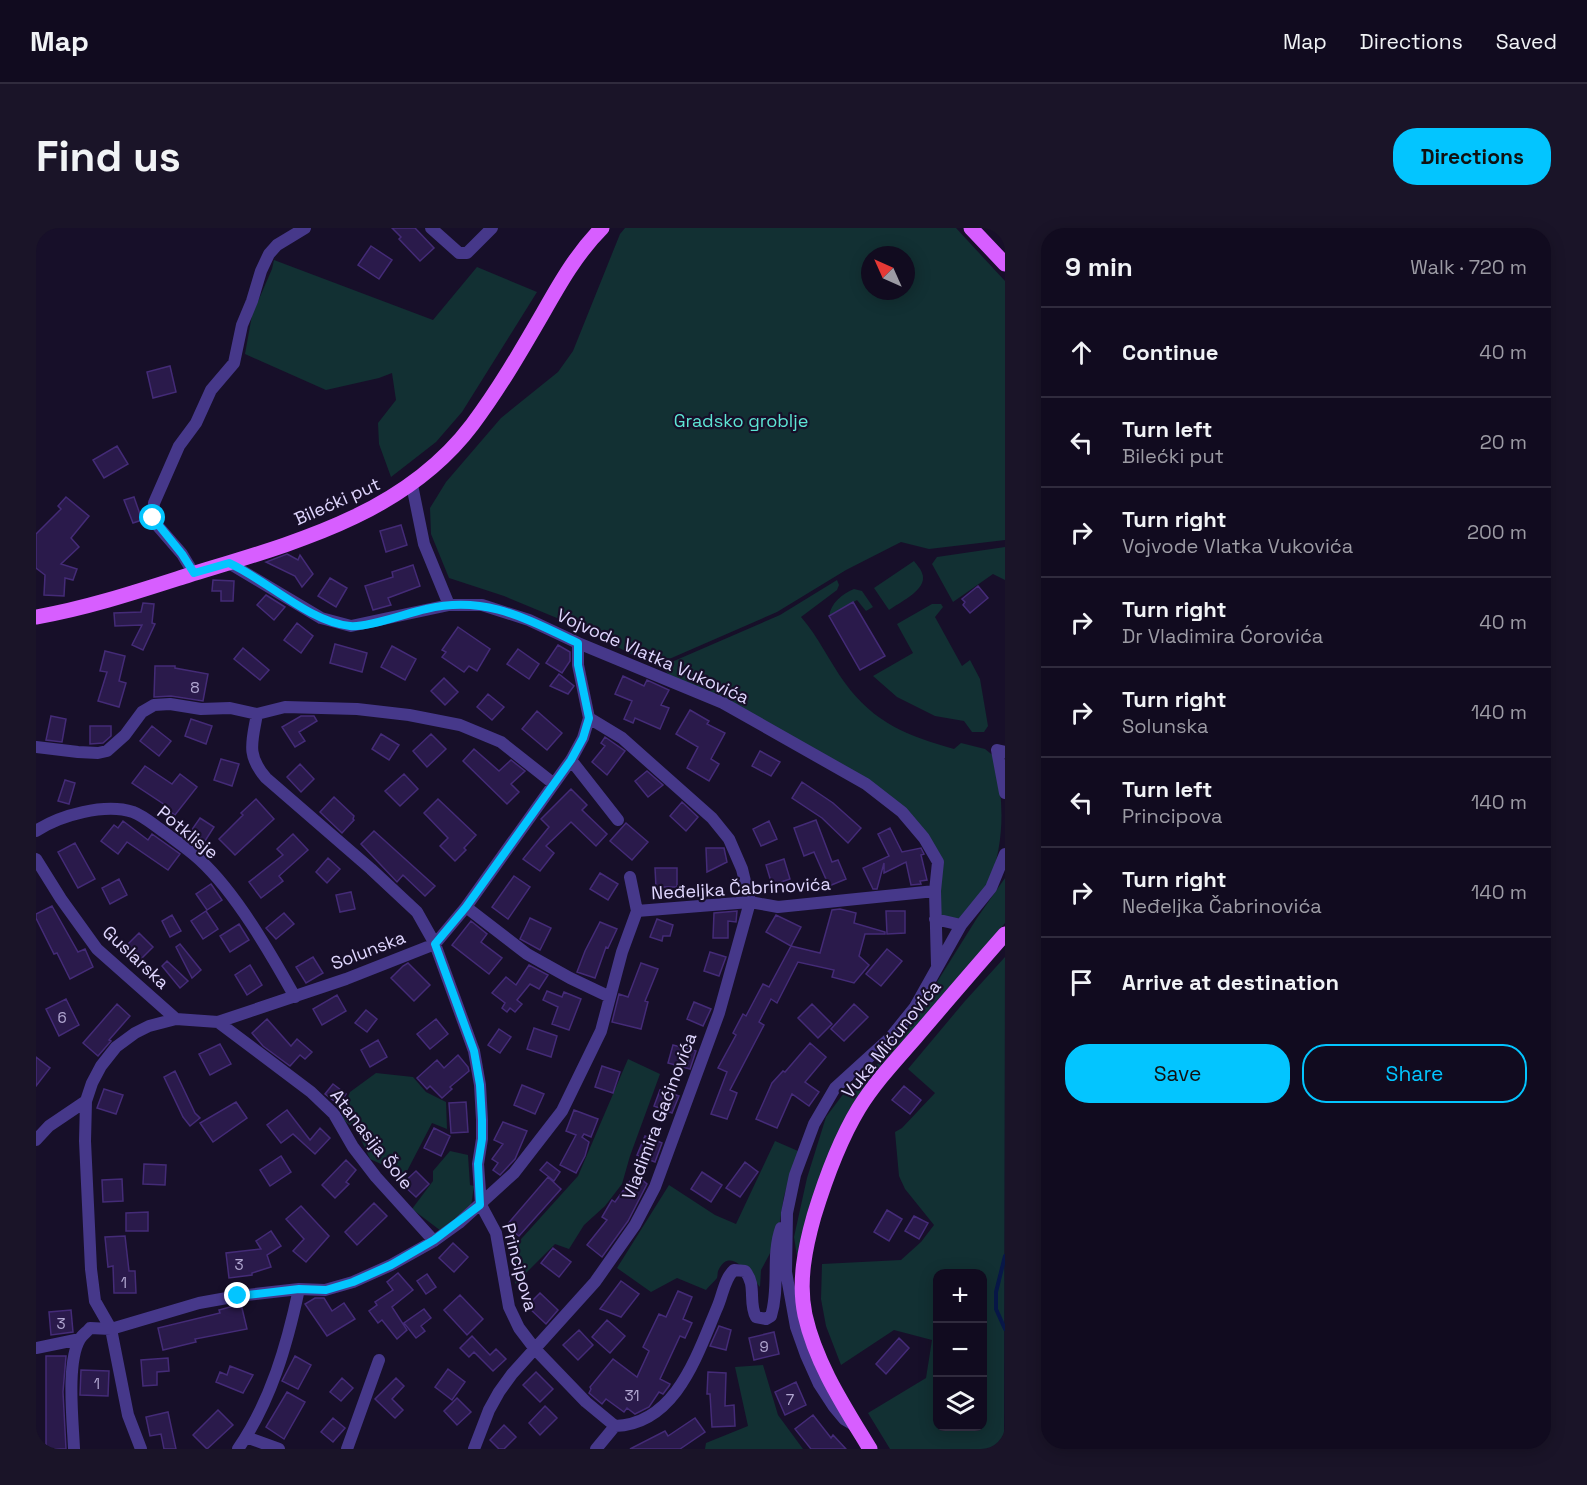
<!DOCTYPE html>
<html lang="en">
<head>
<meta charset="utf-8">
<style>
	:root { --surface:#110b1f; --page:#1a1428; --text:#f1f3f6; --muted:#9c9ba4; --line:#302b3d; --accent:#03c5ff }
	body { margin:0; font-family:"Space Grotesk",sans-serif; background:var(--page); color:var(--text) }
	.controls { position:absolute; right:18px; bottom:18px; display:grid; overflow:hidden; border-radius:12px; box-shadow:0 3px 15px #0003 }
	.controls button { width:54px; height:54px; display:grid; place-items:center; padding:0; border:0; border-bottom:2px solid var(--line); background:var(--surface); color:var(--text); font:30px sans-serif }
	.compass { position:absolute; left:825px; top:18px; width:54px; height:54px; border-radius:50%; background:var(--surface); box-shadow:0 3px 15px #0003; rotate:315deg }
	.stop { position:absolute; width:18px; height:18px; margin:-14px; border:4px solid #03c5ff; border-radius:50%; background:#fff }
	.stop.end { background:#03c5ff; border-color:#fff; box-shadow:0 2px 6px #0008 }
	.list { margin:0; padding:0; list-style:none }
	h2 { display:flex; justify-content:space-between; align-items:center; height:78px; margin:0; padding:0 24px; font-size:26px }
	h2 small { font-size:20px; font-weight:400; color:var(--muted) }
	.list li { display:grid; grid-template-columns:39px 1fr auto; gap:18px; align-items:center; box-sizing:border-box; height:90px; padding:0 24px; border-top:2px solid var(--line) }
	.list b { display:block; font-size:22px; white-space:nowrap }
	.list p { margin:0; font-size:20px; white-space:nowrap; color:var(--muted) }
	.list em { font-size:20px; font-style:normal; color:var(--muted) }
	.actions { display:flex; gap:12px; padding:18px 24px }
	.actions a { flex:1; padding:14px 0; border:2px solid var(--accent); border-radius:24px; text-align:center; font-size:21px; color:var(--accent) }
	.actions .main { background:var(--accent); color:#111 }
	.icon { flex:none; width:33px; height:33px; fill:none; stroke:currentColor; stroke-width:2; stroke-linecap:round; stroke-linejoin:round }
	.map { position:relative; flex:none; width:969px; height:1221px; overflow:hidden; border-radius:24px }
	header { display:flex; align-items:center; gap:36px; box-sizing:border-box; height:84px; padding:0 30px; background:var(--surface); border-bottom:2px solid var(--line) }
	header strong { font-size:28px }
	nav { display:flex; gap:33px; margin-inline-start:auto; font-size:21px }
	.intro { display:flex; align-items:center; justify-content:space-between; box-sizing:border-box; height:144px; padding:0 36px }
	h1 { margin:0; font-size:42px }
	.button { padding:15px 27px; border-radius:24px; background:var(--accent); color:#111; font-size:21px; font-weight:700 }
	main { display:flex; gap:36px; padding:0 36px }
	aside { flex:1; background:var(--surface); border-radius:24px; box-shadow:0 3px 15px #0003 }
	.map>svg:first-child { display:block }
	.green { fill:#123033; fill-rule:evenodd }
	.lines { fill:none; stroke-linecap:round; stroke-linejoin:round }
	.stream { stroke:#081748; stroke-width:4 }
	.building { fill:#2a1a4b; stroke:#442b77; stroke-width:1.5 }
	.street { stroke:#46388a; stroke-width:12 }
	.primary { stroke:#d75eff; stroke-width:15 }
	.route { stroke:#03c5ff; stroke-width:8 }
	.labels { text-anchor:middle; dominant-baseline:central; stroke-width:4.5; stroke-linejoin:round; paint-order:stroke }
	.number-label { font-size:15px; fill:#b2a8d2 }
	.park-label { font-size:18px; fill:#5de5d4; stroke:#170f29 }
	.street-label { font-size:18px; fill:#e0d7ff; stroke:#170f29 }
</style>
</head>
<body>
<header>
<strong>Map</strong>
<nav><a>Map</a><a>Directions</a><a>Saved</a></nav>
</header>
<div class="intro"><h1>Find us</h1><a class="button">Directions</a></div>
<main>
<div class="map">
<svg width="969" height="1221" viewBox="0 0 969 1221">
	<rect width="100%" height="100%" fill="#170f29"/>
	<!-- green -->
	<path class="green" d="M589,0H920L969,53V312L893,321L865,314L810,342L741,384L624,435L614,436L545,400L468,368L413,350L395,306L394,280L410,254L465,190L522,144L537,123L584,6ZM834,27H870V63H834Z
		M238,32L397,92L441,39L501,64L426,184L400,214L355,249L343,216L342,195L360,172L356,145L343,150L290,162L209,126L216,87L236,41Z
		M969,319V352L957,346L917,374L896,336L901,329Z
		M878,333C880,336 885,341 886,345C893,361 864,374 853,382L838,360Z
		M801,352L803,357L801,362L765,389C782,408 793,433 809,455C838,495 872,508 918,521L925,515L949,521L959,529C968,576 969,612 953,656C945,670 933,682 924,694L903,686L906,633L868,582L634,447L627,441L631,436L744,387Z
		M818,361L826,363L837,379L830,383L821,372L793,388C795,375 806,366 818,361Z
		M896,376H905L907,379L899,389L926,438L934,432L944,451L952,498L948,504H936L928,493L899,488L861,469L837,448L877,425L861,396Z
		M969,650V695L821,874L761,1028L758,1009L771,950L790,889L811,861L846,832L866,810L941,690Z
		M969,729L968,1221H854L832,1185L890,1150L896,1112L858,1102L805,1137L790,1098L785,1071L786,1036L865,1032L885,1014L898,997L869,961L863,948L859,904L866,900L899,865L872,841L929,773ZM902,1046H946V1198H902Z
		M592,831L624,846L594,928L586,956L569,978L548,997L533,1021L519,1016L479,1056L477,1020L542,948Z
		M340,845L377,849L390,864L410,874L411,901L396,895L369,947L334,931L321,903L304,889L314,864Z
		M739,913L762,923L748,968L741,1012L725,1042L724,1059C716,1050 695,1017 683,1041C681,1044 682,1047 681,1050C678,1054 673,1058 670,1062L641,1050L615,1064L581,1040L633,957L679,987L700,996Z
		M414,923L432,927L434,957L438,958L434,985L409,1006L376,981L397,953V943Z
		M727,1137L742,1187L767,1221H669L670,1215L712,1198L699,1139Z"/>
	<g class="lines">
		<!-- stream -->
		<path class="stream" d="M969,1028L960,1064V1081L969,1101"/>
	</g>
	<!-- building -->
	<path class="building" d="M356,0H379L398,20L384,33L363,11L365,9Z
		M335,18L356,32L343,51L322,37Z
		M134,138L140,164L117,170L111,144Z
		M81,218L92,236L68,250L57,232Z
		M30,269L53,288L35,310L43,319L25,336L41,341L37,352L29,350L28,368L8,367L9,347L0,340V306L25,281L22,278Z
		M98,269L106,292L97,295L88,272Z
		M365,297L371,317L350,324L344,303Z
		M251,326L262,332L264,327L277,346L266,359L259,348L230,334Z
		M377,337L384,358L352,370L355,377L337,382L329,358L357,349L356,344Z
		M294,350L311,360L300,379L282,368Z
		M177,352L198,353L197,373H185V363H176Z
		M942,358L952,370L934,385L927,377L929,374L926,371Z
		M230,367L249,379L238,392L221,377Z
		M817,374L849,428L824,442L793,388Z
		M107,375L118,376L116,395L119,396L107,422L96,417L106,397L79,398L78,385L105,384Z
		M261,395L277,408L265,425L248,412Z
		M422,399L454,421L441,443L433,438L428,444L406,429L410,424L406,422Z
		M299,416L331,425L326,444L294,435Z
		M522,417L534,424V433L526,445L510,435Z
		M356,418L380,431L369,452L345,439Z
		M207,420L233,442L224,452L198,431Z
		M482,421L503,436L493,451L471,436Z
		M69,423L89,428L83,453L90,455L83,479L62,473L71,444L64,443Z
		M119,438H139V440L172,446L167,473L135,468L118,469Z
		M523,446L538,458L532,466L514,458Z
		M587,448L608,458L611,452L633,462L625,477L633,480L624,501L599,490L597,495L588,491L596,473L579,466Z
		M408,450L422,464L409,477L395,463Z
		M452,466L468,479L456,492L441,479Z
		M654,482L673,493L671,496L689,505L675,531L683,536L673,553L651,540L662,519L640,506Z
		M501,483L526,505L511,522L486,501Z
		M15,488L30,491L26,514L10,512Z
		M265,488H278L281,493L263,504L269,513L259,519L246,499Z
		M155,491L176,498L170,516L149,508Z
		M54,498H75V508L67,515L54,516Z
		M116,498L135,513L123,528L104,513Z
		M345,506L363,517L353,532L336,521Z
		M395,506L410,521L391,539L377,523Z
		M569,509L589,523L571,547L556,534L569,518L565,515Z
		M438,521L463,543L475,532L489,543L475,556L483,564L471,576L427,533Z
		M724,523L744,534L735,548L716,538Z
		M185,531L203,536L196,558L178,552Z
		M264,536L278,551L265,564L251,549Z
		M109,538L136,556L144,546L161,559L139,587L131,581L132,579L96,555Z
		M611,543L627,557L612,569L599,553Z
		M368,546L382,561L364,578L349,563Z
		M29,552L39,555L33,576L22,573Z
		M766,554L797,575L825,600L812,615L786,590L756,570Z
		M535,561L551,577L546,582L571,606L560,618L535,594L510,618L518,625L504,643L487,631L513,599L505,591Z
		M298,569L318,588L317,591L318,592L306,605L284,584Z
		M220,571L238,591L199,627L183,611L207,587L205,585Z
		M402,571L440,607L428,620L430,622L419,633L404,618L412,610L388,585Z
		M646,574L662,589L650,603L634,588Z
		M164,590L178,599L169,613L155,603Z
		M780,592L796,634L802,632L810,651L793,658L778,624L768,628L758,600Z
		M87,593L112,612L116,606L144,626L132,642L91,614L82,626L65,613L78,597L82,600Z
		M733,593L741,611L725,618L717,601Z
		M590,595L612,614L596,632L574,613Z
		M854,600L866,624L885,620L888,626L885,627L891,652L884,653L885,656L875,657L870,634L848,645V635L841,661H837L827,640L853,628L842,606Z
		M338,603L399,658L389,668L367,647L361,654L325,616Z
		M257,606L272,622L243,648L247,653L225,670L213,654L247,627L241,621Z
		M39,615L59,651L42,660L22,624Z
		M670,620H688L691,634L671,644Z
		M292,630L304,641L291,655L280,644Z
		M748,631L754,651L736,657L730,637Z
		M619,640H641V659H620Z
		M564,645L582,656L572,672L554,661Z
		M478,648L494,659L472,691L456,679Z
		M83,651L91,667L74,676L66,660Z
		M175,656L186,672L171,682L160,666Z
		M315,664L319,681L304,684L300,667Z
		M16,678L42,724L49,721L57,739L34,751L21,725L18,726L0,690V686Z
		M804,681L820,685L818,695L849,704V706H829L823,728L833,737L818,755L796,749L798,742L762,734L741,775L735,771L723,794L728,797L694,862L701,865L691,891L675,886L691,844L682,840L700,807L697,805L707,786L710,788L727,756L733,759L755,718L730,704L740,687L765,699L755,718L784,725L796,682Z
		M170,683L182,701L167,711L155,693Z
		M701,683L700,694L692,693V710H677L678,685Z
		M850,683H869V705L851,706Z
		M248,685L258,696L240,711L230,700Z
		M136,687L145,703L134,709L126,693Z
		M494,690L515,700L504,722L484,711Z
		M621,691L637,697L634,708H627L626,713L614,709Z
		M435,693L451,706L445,714L466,730L453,746L416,717Z
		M564,694L581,701L572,720L570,719L559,750L541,744L549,723Z
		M203,696L213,712L194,724L184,708Z
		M103,705L117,719L104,732L90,718Z
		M144,716L165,742L156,750L140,719Z
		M851,721L866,733L845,758L830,746Z
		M674,724L690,729L683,748L668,743Z
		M277,729L287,745L270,755L260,739Z
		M131,733L152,753L144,760L126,738Z
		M372,735L394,757L378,773L355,750L367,738Z
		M605,735L622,741L609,773L612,774L605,801L576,794L583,766L592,769Z
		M214,737L226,757L211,767L199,747Z
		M493,737L512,747L503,761L494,756L481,772L486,776L479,784L474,780L471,784L466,780L469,775L456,765L470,749L480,757Z
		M511,763L526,769L528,764L545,771L533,802L516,796L522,779L507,772Z
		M301,767L310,783L286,797L277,781Z
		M30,771L43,797L23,808L10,781Z
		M658,774L675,781L667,798L651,791Z
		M81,776L94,788L73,812L75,813L62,828L47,815Z
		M776,776L796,796L782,810L762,790Z
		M818,776L832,789L808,813L795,801Z
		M330,782L341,791L331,804L319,795Z
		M231,791L255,818L261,811L276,824L269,831L264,827L254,838L227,818L216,805Z
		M400,791L412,806L394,821L381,806Z
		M498,800L521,808L515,829L491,821Z
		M463,801L475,809L464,825L452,817Z
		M342,812L351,829L334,839L325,822Z
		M774,815L790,829L769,854L783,864L773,878L756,866L741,900L720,891L736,855L747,843L749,844Z
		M184,816L195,836L174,847L163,826Z
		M637,817L660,823L654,841L632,835Z
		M422,827L432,839L433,843L414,859L416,861L406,870L394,858L391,861L381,850L401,832L408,840Z
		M0,829L14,840L0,858Z
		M566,838L584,844L577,865L559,859Z
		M139,843L159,885L164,890L154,898L147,889L128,849Z
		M297,856L310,866L303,877L289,866Z
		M486,857L508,866L499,886L478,877Z
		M868,858L885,872L874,886L856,872Z
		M68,861L87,867L80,886L61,880Z
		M624,862L643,868L636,885L618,878Z
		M200,874L211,890L177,914L164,895Z
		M430,874L432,904L415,905L413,875Z
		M251,882L274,912L284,900L294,910L279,926L257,906L245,915L231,897Z
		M538,882L562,891L555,909L548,906L546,909L553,914L549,928L540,945L524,937L540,907L530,903Z
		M467,894L491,903L479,931L464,947L457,942L462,935L456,931L467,916L458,912Z
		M398,900L414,908L405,928L388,920Z
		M609,908L626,915L619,934L601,927Z
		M245,928L255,944L234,958L224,942Z
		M310,932L320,942L310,954L313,956L299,970L286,957Z
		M511,934L524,944L518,953L504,942Z
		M709,934L722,944L704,969L690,960Z
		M108,936L130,937L129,957L107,956Z
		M380,943L393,956L380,969L366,956Z
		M666,944L686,957L675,974L655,961Z
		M599,946L611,956L592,993L566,1029L551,1017L571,992L566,989L576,972L579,974Z
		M512,949L525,961L483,1008L470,998Z
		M86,951L87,973L67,974L66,952Z
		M338,975L351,988L321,1017L309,1004Z
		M265,978L293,1008L270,1034L257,1023L268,1011L250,991Z
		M851,982L866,991L853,1013L838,1004Z
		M112,984V1003H90V985Z
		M878,988L892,995L883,1011L869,1003Z
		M235,1003L245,1018L231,1027L235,1039L216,1045V1047L193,1050L190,1025L225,1021L220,1013Z
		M89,1008L93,1043H99L100,1065H78L77,1038L72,1039L69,1009Z
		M417,1015L432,1029L418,1044L403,1030Z
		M517,1020L535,1034L523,1049L505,1035Z
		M362,1045L377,1062L356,1079L371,1102L361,1111L346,1092L342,1095L333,1083L341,1077L339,1074L357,1062L351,1054Z
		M391,1046L400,1059L390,1066L381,1053Z
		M585,1053L603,1066L585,1089L564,1081Z
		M642,1063L656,1069L647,1091L656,1095L649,1110L644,1108L624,1151L634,1156L633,1158L627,1166L623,1164L613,1179L599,1186L591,1180L588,1184L570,1171L566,1176L553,1165L555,1161L554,1159L577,1131L601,1149L613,1123L607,1119L623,1086L630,1089Z
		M504,1065L522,1082L510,1096L491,1078Z
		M424,1067L447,1091L431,1107L408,1082Z
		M279,1070H288L296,1083L308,1075L319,1091L291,1108L269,1076Z
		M205,1076L211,1101L159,1111L160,1114L127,1122L122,1100L184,1085L183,1082Z
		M388,1081L395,1090L385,1098L389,1103L380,1110L368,1095Z
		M35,1082L37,1104L15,1107L13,1084Z
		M571,1092L589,1108L574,1125L556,1109Z
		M683,1098L695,1102L690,1122L674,1118Z
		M543,1102L557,1117L542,1132L527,1117Z
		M738,1104L743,1126L718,1132L713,1110Z
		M436,1108L454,1127L460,1121L470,1131L457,1143L438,1124L433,1129L424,1120Z
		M863,1110L873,1120L850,1146L840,1136Z
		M10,1128H30L27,1164L30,1221H10Z
		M259,1128L275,1137L262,1161L246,1153Z
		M132,1130L133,1143L121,1144V1157L107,1158L105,1132Z
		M194,1138L217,1147L207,1165L180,1154L184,1144L191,1147Z
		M412,1141L429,1154L416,1172L399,1159Z
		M45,1142L73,1143L72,1168L44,1167Z
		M500,1144L517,1161L504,1174L487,1157Z
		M672,1144L690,1145L689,1178L698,1177L699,1198L676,1199L674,1166H671Z
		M306,1150L317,1160L305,1173L294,1164Z
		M360,1150L368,1158L356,1171L367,1182L359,1190L339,1171Z
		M760,1154L770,1177L749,1187L739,1164Z
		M251,1164L269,1174L248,1211L230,1199Z
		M421,1170L435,1184L421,1197L408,1183Z
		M509,1178L521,1190L504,1207L493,1195Z
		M182,1182L197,1197L171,1221L157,1207Z
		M132,1184L140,1221H128L125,1206L114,1208L110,1189Z
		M777,1187L795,1210L797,1207L810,1221H775L759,1201Z
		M297,1190L309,1200L297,1214L285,1204Z
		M659,1190L669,1204L644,1221H594L629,1203L632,1208Z
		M468,1197L480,1209L468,1221H463L454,1212Z"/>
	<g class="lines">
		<!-- street -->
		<path class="street" d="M395,0L423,25H431L456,0
			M376,257L388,316L413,377
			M193,335L285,390L315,398L413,377H446L493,392L542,415L687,475L830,556L866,584L888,610L902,634L899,663L901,737
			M158,346L146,326L120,296L117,285L118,275L143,218L160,195L175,162L198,135L206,97L216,73L225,43L233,26L241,17L269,0
			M542,415V437L553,490L586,510L676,590L693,611L706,641L714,674
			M221,486C216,514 210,527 230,550L335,641L381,684L399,716L438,823L444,857L446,892V911L442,936L445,977L460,1005L473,1079L483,1100L499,1121L550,1174L579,1198
			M0,519L42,524L62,525L71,523L89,507L106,484L118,477L134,476L165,481L194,480L221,486L249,479L321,481L373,487L424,497L465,514L518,556
			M969,524L961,522L969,565
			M535,532L582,592
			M0,603C24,587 69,575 97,584C108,588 119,598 128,604C140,613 153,622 164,632C200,665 235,726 259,769
			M0,631L25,671L61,721L140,791
			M594,649L601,683
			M430,679L491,726L534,750L574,769
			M601,683L714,674L742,679L899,663
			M899,691L925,697
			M182,794L275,864L298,886L317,919L340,949L398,1013
			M0,912L13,898L50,873
			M0,1120L44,1111
			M818,1197L808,1191L798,1179L783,1156L770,1127L760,1099L750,1044L751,985L759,947L778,896L799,860L854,810L879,779L925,697L955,660L969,626
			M210,1209L243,1221
			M38,1221C37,1194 30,1134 44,1111C46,1107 51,1104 54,1100L75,1101L163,1075L202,1068L263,1061L289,1062L317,1054L355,1037L398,1013L423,995L478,945L526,883L565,803L586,724L601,683
			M105,1221L92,1187L75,1101L59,1073L55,1041L49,913L50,873L56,855L65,838L80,819L99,805L113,798L140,791L182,794L310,751L399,716L430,679L535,532L547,510L553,490
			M202,1221C235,1173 251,1117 263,1061
			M311,1221L343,1132
			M438,1221L453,1182L463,1164L476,1146L559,1054L599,997L619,959L683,785L714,674
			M560,1221L579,1198C640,1196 661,1127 681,1080C687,1067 688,1051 698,1042L709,1043C721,1057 712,1075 720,1089L730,1091L735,1088C744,1059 735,1028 745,1000"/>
		<!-- primary -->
		<path class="primary" d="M935,0L969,36
			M0,389C52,380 103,363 153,347C257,315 368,287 436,197C463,161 485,123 507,85C524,55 541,25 566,0
			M834,1221C808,1178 780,1136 769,1087C762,1054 769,1020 778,988C789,952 803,913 823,880C839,854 860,832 880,809C910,774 939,740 969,706"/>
	</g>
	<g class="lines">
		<!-- route -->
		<path class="route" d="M117,290L146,326L158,345L193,335C231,352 273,394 314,398C331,400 371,385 390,381C449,367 489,390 542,415V437L553,490L547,510L535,532L430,679L399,716L438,823L444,857L446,892V911L442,936L444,977L398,1012L355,1037L317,1054L290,1062L263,1061L202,1068"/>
	</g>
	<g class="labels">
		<!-- number labels -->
		<g class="number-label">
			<text x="159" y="459">8</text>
			<text x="26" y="789">6</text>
			<text x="203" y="1036">3</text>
			<text x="88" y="1054">1</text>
			<text x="25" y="1095">3</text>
			<text x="728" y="1118">9</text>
			<text x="61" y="1155">1</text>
			<text x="596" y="1167">31</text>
			<text x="754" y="1171">7</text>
		</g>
		<!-- park labels -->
		<g class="park-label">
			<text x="705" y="192">Gradsko groblje</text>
		</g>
		<!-- street labels -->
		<g class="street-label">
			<text transform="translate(301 273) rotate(-24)">Bilećki put</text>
			<text transform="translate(617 428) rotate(24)">Vojvode Vlatka Vukovića</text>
			<text transform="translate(152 604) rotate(39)">Potklisje</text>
			<text transform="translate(705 660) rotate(-3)">Neđeljka Čabrinovića</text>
			<text transform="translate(332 722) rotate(-21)">Solunska</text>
			<text transform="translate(100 729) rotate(43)">Guslarska</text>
			<text transform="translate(855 811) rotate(-51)">Vuka Mićunovića</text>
			<text transform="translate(623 888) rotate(-69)">Vladimira Gaćinovića</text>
			<text transform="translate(336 911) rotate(52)">Atanasija Šole</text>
			<text transform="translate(484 1039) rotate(75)">Principova</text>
		</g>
	</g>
</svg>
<div class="controls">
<button>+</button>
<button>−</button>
<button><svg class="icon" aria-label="layers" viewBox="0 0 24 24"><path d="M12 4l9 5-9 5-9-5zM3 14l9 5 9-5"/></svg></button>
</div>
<svg class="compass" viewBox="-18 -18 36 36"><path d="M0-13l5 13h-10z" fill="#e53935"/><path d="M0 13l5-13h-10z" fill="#9c9ba4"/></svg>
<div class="stop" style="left:117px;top:290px"></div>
<div class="stop end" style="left:202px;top:1068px"></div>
</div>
<aside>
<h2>9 min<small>Walk · 720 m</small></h2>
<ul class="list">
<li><svg class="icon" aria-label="ahead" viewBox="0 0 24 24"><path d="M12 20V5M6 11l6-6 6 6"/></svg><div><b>Continue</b></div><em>40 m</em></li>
<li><svg class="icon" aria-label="left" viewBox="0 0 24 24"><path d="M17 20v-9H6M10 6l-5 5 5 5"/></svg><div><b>Turn left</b><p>Bilećki put</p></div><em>20 m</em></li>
<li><svg class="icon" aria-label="right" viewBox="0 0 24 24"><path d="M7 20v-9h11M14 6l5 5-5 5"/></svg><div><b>Turn right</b><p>Vojvode Vlatka Vukovića</p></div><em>200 m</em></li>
<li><svg class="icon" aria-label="right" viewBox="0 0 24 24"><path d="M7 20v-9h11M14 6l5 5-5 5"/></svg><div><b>Turn right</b><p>Dr Vladimira Ćorovića</p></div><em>40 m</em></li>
<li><svg class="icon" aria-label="right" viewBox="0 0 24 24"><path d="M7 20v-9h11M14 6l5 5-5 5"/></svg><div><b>Turn right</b><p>Solunska</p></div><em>140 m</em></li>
<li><svg class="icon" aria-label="left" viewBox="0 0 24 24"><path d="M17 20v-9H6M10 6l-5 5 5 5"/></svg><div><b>Turn left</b><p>Principova</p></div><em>140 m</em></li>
<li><svg class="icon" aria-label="right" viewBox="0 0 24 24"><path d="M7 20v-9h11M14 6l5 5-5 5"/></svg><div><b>Turn right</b><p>Neđeljka Čabrinovića</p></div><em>140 m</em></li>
<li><svg class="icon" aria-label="arrive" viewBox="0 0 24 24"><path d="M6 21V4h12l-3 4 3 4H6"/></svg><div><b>Arrive at destination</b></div></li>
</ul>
<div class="actions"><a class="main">Save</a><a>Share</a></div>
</aside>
</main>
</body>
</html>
